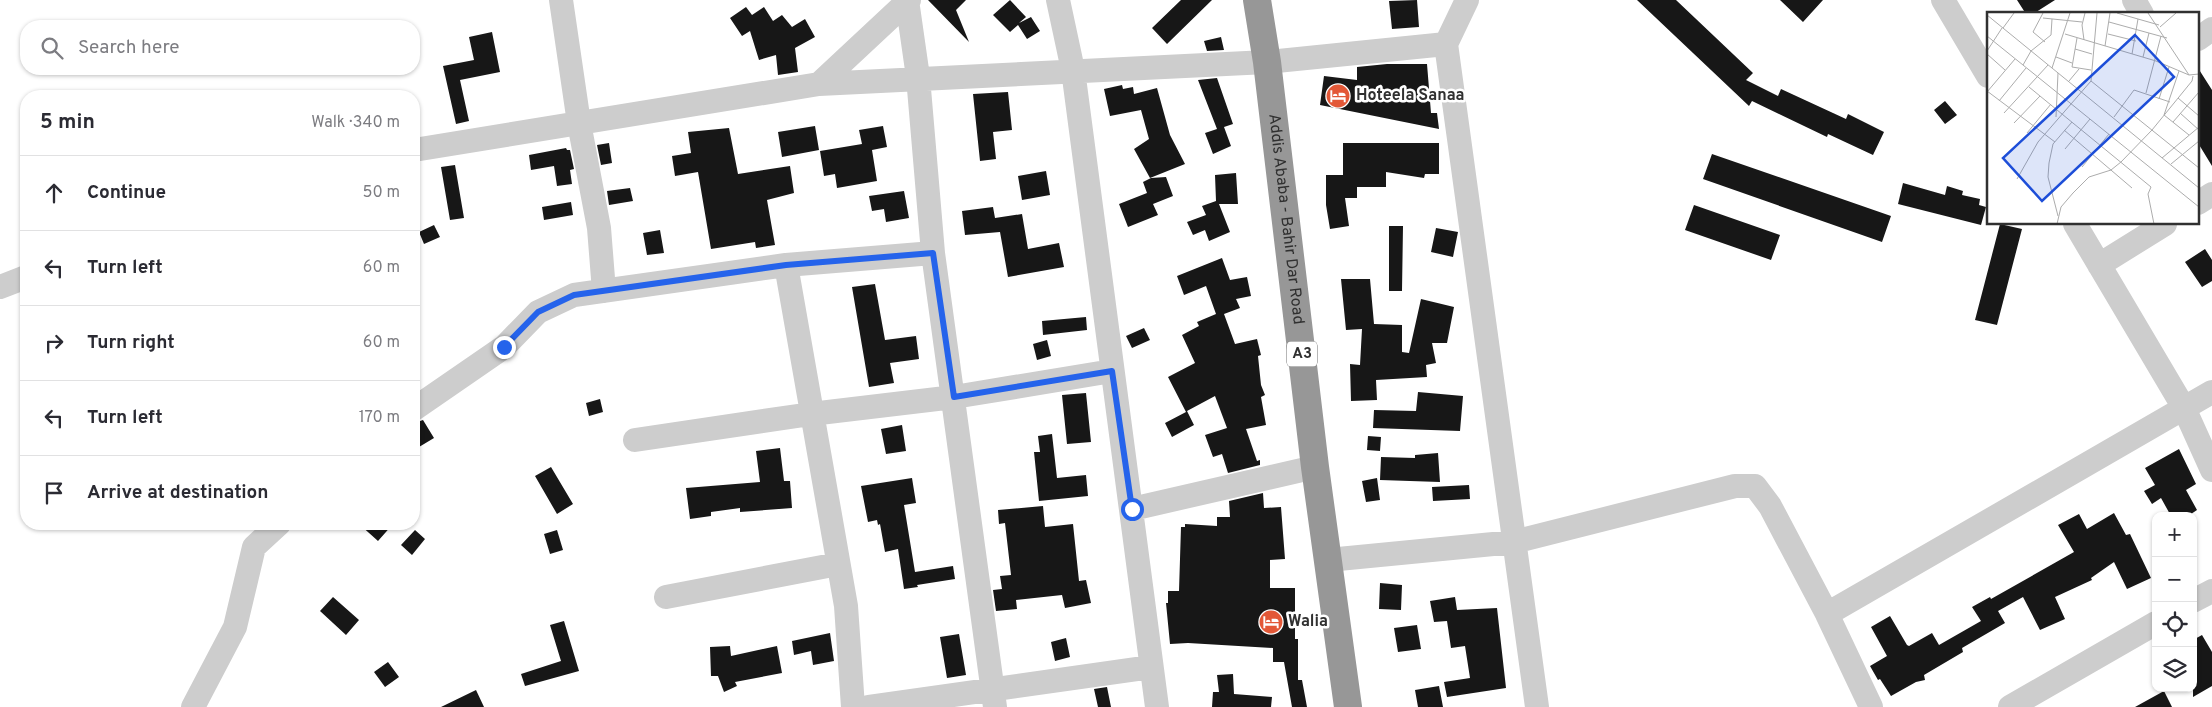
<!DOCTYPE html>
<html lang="en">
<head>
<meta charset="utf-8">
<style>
	:root { --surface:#fff; --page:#f7f7f7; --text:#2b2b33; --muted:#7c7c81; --line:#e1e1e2 }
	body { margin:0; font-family:Overpass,sans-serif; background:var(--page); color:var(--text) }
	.controls { position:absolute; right:15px; bottom:15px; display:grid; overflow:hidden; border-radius:10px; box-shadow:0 1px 4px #0004 }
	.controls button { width:45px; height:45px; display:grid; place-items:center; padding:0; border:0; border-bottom:1px solid var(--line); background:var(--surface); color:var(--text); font:25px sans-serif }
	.stop { position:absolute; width:15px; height:15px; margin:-11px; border:4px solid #2563eb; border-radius:50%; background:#fff }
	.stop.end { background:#2563eb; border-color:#fff; box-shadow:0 1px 5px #0008 }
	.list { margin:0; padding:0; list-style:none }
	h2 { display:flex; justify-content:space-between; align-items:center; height:65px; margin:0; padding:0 20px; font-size:21px }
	h2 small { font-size:16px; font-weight:400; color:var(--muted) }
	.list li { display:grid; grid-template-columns:32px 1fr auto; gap:15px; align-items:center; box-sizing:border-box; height:75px; padding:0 20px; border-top:1px solid var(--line) }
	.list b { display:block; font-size:19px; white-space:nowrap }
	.list em { font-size:16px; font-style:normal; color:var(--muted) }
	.icon { flex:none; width:28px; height:28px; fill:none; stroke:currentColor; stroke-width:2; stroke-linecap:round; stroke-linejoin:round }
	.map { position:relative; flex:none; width:2212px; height:707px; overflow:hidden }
	.search { position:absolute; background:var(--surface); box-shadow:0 1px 4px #0004; left:20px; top:20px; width:400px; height:55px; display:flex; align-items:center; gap:12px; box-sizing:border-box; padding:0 18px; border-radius:20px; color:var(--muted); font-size:19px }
	.panel { position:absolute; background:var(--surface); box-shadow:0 1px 4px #0004; left:20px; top:90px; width:400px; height:440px; border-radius:20px }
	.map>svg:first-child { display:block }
	.building { fill:#171717 }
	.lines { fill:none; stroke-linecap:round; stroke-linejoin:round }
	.minor { stroke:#cdcdcd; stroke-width:24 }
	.highway { stroke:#979797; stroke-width:28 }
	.route { stroke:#2563eb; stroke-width:6 }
	.labels { text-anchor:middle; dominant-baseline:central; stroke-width:5; stroke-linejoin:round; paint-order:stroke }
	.shield { fill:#fff; stroke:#6e6e6e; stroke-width:1 }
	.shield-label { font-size:15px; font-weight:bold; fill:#303030 }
	.poi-label { font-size:16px; font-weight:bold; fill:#303030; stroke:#fff; text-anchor:start }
	.street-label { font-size:16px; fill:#303030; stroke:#fff }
	.inset-road { fill:none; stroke:#acacac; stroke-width:1 }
	.view { fill:#1d4ed8; fill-opacity:0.15; stroke:#1d4ed8; stroke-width:2.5 }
	.inset-edge { fill:none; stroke:#303030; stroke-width:2.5 }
</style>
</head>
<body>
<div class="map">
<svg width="2212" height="707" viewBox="0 0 2212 707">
	<rect width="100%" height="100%" fill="#fff"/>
	<!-- building -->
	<path class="building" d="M928,0H966L956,10L969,42Z
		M1010,0L1026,17L1019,23L1031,17L1040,31L1027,39L1018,25L1010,32L993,15Z
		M1181,0H1212L1167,44L1152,28Z
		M1417,0L1419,27L1392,29L1389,1Z
		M1637,0H1676L1753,73L1746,80L1778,96L1781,89L1846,119L1848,114L1884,132L1873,155L1828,134L1827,137L1752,101L1749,106Z
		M1780,0H1823L1803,22Z
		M2017,0H2055L2033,14H2026Z
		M746,7L752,15L764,7L773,21L782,15L792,27L805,19L815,37L795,48L798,72L778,75L776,55L759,60L750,31L742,36L730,18Z
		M492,32L500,72L460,80L469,121L456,124L443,66L474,60L469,37Z
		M1221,37L1224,50L1207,51L1204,41Z
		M1387,64H1427L1431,113H1437L1439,129L1320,105L1324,76L1357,80V67Z
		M2198,68L2212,90V166L2198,143Z
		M1217,78L1233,124L1224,127L1231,146L1213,154L1205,133L1217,129L1198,80Z
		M1122,85L1123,89L1133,87L1134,94L1157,88L1170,135L1185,164L1150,178L1134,149L1149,139L1141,110L1110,116L1104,89Z
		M1008,92L1012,130L993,132L996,159L980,161L973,94Z
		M1945,101L1957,115L1945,124L1934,110Z
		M815,126L819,150L782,157L778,132Z
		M883,126L887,147L872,150L877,181L837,188L835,174L824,176L820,151L862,144L859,130Z
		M729,128L738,174L790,166L794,193L767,200L775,245L756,248L755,242L711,249L698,172L675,176L672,156L691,153L688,132Z
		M609,143L612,163L601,165L597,145Z
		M1343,143H1439V174H1425L1424,178L1386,172V187H1357V198H1345L1349,226L1330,229L1326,205V175H1343Z
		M566,148L567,150H570L574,169L570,170L572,184L557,186L554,166L531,170L529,155Z
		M1712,154L1891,216L1882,242L1703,179Z
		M455,165L464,218L450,220L441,167Z
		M1046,171L1050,195L1022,200L1018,176Z
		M1236,173L1238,204H1219L1230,232L1209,241L1205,230L1193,235L1187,222L1206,215L1202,206L1216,201L1215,175Z
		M1166,177L1173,196L1153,204L1158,215L1128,227L1119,204L1147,193L1143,182L1151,178Z
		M1903,183L1945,195L1947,186L1963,191L1962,195L1980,199L1979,205L1986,207L1981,225L1898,204Z
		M630,188L633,201L609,205L607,191Z
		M904,191L909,218L886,222L884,209L872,211L869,196Z
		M571,202L573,215L544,220L542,207Z
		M1694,205L1780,235L1771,260L1685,230Z
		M993,207L995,218L1022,214L1028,249L1059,243L1064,267L1008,277L1000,232L965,235L962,211Z
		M2000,224L2022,229L1997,325L1975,320Z
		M434,225L440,237L424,244L419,232Z
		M1389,226H1403L1402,291H1389Z
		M1436,228L1458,232L1453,257L1431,252Z
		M660,230L664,253L647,255L643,233Z
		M2205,249L2212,260V281L2202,287L2185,262Z
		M1222,258L1230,280L1247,277L1251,296L1236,299L1240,308L1224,314L1235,344L1257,339L1261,355L1258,356L1261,385L1265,395L1261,397L1266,425L1246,429L1257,461L1260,460V465L1228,473L1222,454L1213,457L1205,435L1227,428L1215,396L1187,411L1194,425L1172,437L1165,423L1186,412L1168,377L1195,363L1182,335L1199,326L1197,322L1216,314L1206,286L1184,295L1177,276Z
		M1341,279H1370L1374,324L1402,325V352L1409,353L1421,299L1454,307L1447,343H1432L1436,363L1426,365L1427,377L1376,380L1377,400L1351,401L1350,364L1360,365L1362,329L1346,330Z
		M875,284L885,340L916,336L919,359L890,363L894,383L869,387L852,287Z
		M1086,317L1087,330L1043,335L1042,321Z
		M1144,328L1150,340L1132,348L1126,336Z
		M1047,340L1051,356L1037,360L1033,344Z
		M1418,392L1463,396L1460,431L1373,428L1374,410L1416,411Z
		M1086,393L1091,442L1067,444L1062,395Z
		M600,399L603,412L589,416L586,403Z
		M423,420L434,438L414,450V423Z
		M902,425L906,451L886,454L881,429Z
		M1052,434L1057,478L1086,475L1088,496L1039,501L1034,452H1040L1038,436Z
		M1368,436L1381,437L1380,451L1367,450Z
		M780,448L784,481H790L792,508L740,512V508L711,512V516L690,519L686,488L760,482L756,451Z
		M2179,449L2196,484L2186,490L2197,510L2188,516H2171L2161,498L2152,504L2144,491L2155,485L2145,468Z
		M1438,453L1440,482L1380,480L1381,457L1415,458V455Z
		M551,467L573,504L557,514L535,476Z
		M912,478L916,503L904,505L915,572L953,566L955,579L917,585L918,587L904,589L898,549L885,552L880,524L878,525L877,520L868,522L861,486Z
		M1377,478L1380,500L1366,502L1362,481Z
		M1469,485L1470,499L1433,501L1432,487Z
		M1263,493L1264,508L1281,507L1285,559L1270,560V588H1295V639H1298V680H1302L1307,707H1292L1284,662H1273V648L1188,643L1170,644L1166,603H1168V591H1179L1181,527H1185V524L1217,526V517H1230L1229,501Z
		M1043,506L1045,527L1073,524L1079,581L1086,580L1091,603L1065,608L1062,595L1016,600L1017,609L996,611L993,590L1002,589L1000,576L1011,575L1005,523L999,524L998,510Z
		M2114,513L2126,535L2130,534L2151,578L2127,589L2114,562L2091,578L2092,580L2055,597L2065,619L2040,630L2023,597L1998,611L2005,623L1962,648L1963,652L1924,675L1925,680L1916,682L1891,696L1880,679L1878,680L1870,666L1887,656L1871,627L1890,616L1907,645L1909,646L1932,633L1939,645L1981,621L1972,607L1990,597L1991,599L2074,552L2058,525L2079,514L2087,529Z
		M359,524H393L378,541Z
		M415,530L425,539L412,555L401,545Z
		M557,530L563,550L550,554L544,534Z
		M1380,583L1402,585L1401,610L1379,609Z
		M333,597L359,620L346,635L320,611Z
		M1455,597L1457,610L1497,608L1506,688L1447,697L1444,682L1470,678L1465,646L1451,648L1447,621L1434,622L1430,601Z
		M564,621L579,671L525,686L521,674L561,661L550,625Z
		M1417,625L1421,649L1398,652L1394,628Z
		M830,633L834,661L813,665L811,651L794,655L792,641Z
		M959,634L966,675L947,678L940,637Z
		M2202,635L2212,652V686L2193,697V640Z
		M1066,638L1070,657L1055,661L1051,642Z
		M730,646L731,656L777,646L782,673L735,682L737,686L724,692L718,676H711L710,647Z
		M388,662L399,677L385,687L374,672Z
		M1233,674L1234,694L1272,697L1271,707H1212L1213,692H1219L1217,675Z
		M1439,686L1443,707H1418L1415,690Z
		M1107,687L1111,707H1098L1094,689Z
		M476,690L484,707H441Z
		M2164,691L2172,707H2135Z"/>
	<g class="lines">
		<!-- minor -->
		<path class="minor" d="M561,0L579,123L599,228L604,291
			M907,0L918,77L933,253L995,707
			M1058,0L1073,70L1157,707
			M1943,0L1988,76
			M2134,0L2142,14
			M2198,39L2212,29
			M1446,44L1537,707
			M819,84L909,0
			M414,150L819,84L1267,62L1446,44L1467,0
			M2198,203L2212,194
			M2075,224L2184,408L2212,470
			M786,265L846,606L853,707
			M2099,265L2165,224
			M0,287L26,277
			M414,409L504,347L538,312L574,295L786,265L933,253
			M635,440L811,414L954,397L1112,371
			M1132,509L1315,467
			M1328,560L1514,542L1735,486H1755L1770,506L1827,614L1871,707
			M666,597L838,564
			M2193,601L2212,591
			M1827,614L2212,392
			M193,707L235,627L254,547L279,524
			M869,707L1151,667
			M2010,707L2156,623"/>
		<!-- highway -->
		<path class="highway" id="s1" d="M1257,0L1267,62L1315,467L1348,707"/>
	</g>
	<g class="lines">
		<!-- route -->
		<path class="route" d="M504,347L538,312L574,295L786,265L933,253L954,397L1112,371L1132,509"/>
	</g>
	<!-- icons -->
	<defs>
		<symbol id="hotel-disc" viewBox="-11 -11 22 22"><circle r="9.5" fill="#e35837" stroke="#fff"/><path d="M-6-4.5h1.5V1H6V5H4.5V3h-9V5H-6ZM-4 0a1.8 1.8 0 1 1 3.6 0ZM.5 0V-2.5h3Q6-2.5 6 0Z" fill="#fff"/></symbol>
	</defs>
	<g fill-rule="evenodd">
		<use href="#hotel-disc" x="1324" y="82" width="28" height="28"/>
		<use href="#hotel-disc" x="1257" y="608" width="28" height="28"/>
	</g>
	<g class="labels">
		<!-- shield labels -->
		<rect class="shield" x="1287" y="341.5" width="30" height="25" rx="4"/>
		<g class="shield-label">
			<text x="1302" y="354">A3</text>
		</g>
		<!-- poi labels -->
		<g class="poi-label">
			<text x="1356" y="96">Hoteela Sanaa</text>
			<text x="1288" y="622">Walia</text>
		</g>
		<!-- street labels -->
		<g class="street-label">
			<text stroke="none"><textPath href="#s1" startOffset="221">Addis Ababa - Bahir Dar Road</textPath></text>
		</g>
	</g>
	<!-- overview -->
	<g transform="translate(1987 12)">
		<rect width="212" height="212" fill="#fff"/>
		<path class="inset-road" d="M56,1L46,20L58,30M130,1L172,13M161,1L202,63M0,3L212,176M56,6L95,10M122,10L180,26M173,15L189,1M16,16L27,1M78,22L169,49L202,63L212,62M121,22L149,29M0,24L212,195M90,26L85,55L104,58M97,28L95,13L98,1M118,34L123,1M88,37L105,42M0,39L15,16M0,42L18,58M145,42L151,7M69,45L85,51M156,45L162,21M36,53L44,39L64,23L65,7M65,56L83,1M192,59L177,103L202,123M82,69L92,57M104,69L212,156M42,75L164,175L161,182L167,212M0,79L68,130M0,80L28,47M159,81L174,24M191,86L212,104M172,87L182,55M12,89L39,56M17,101L61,53M193,101L212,118M69,105L71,61M127,105L147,78L183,90M186,110L212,80M27,111L53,84M77,118L145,176M40,121L64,92M78,137L103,107M175,146L212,115M184,152L212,129M95,155L122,122M30,167L51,130L104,69L110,1M71,204L61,165L62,151L66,132L85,110M70,212L74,195L86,181L102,165L124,158L134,150L165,118L205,69L206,64"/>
		<path class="view" d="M148,23L187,65L55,189L16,146Z"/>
		<rect width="212" height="212" class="inset-edge"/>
	</g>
</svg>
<div class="controls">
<button>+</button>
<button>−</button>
<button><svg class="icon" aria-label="locate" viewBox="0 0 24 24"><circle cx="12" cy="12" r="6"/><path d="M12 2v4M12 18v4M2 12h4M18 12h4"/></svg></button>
<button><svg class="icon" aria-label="layers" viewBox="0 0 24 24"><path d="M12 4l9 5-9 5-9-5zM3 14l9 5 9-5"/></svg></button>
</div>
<div class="stop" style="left:1132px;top:509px"></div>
<div class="stop end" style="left:504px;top:347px"></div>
<div class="search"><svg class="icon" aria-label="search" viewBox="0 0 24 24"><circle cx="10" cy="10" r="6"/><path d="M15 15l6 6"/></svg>Search here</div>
<section class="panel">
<h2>5 min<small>Walk · 340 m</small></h2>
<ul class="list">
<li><svg class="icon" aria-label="ahead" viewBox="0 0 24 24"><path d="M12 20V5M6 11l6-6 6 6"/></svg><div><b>Continue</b></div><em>50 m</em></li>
<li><svg class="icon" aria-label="left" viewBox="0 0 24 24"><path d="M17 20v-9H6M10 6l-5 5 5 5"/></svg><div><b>Turn left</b></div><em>60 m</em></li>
<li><svg class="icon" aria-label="right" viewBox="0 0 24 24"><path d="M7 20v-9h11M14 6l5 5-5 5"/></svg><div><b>Turn right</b></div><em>60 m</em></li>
<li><svg class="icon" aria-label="left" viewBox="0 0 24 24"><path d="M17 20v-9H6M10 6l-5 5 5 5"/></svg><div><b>Turn left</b></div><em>170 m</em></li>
<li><svg class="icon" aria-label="arrive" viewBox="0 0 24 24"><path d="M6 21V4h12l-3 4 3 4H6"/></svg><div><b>Arrive at destination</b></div></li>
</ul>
</section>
</div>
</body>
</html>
